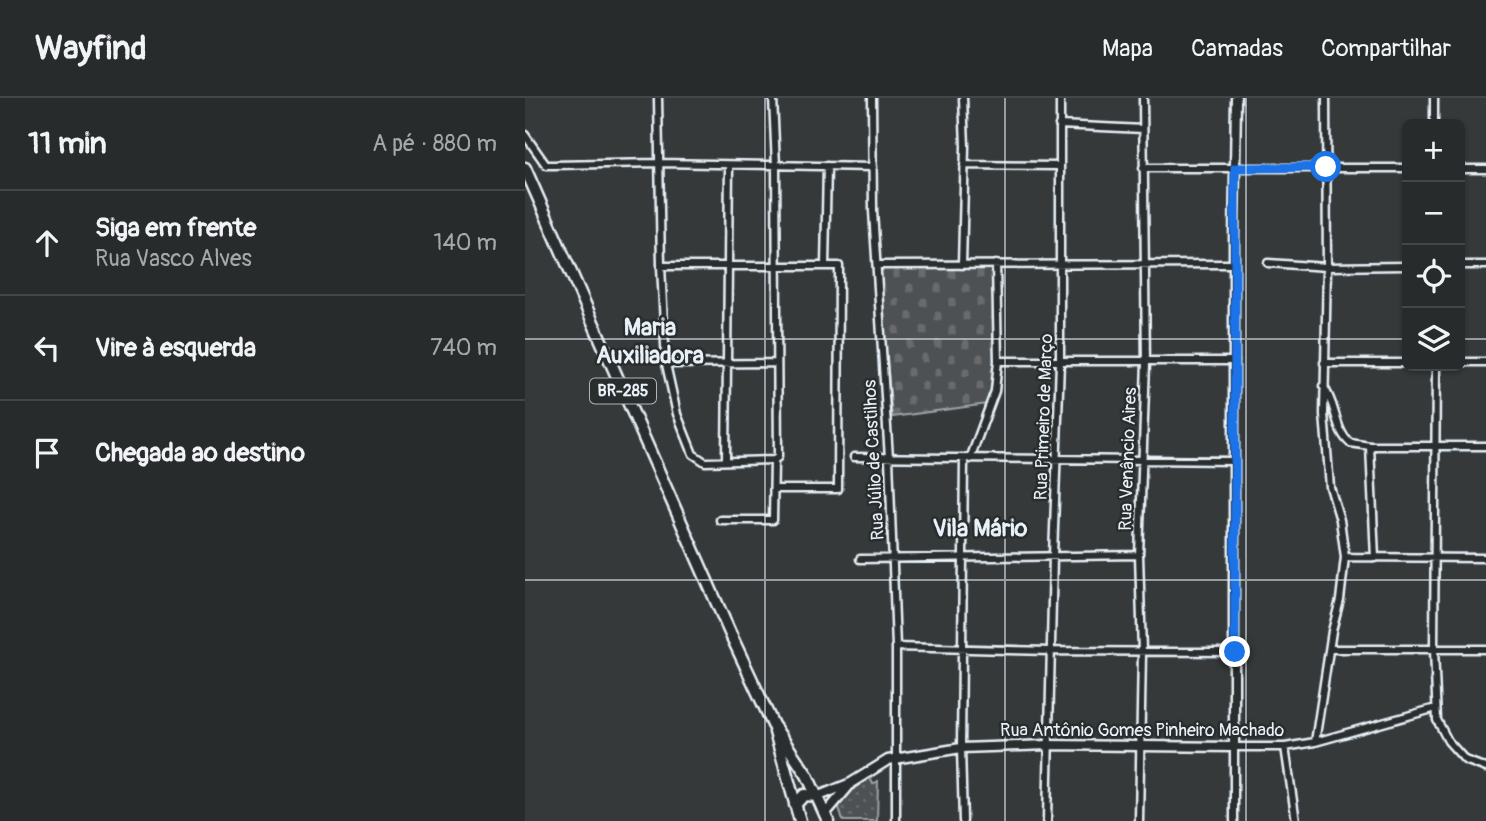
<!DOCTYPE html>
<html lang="pt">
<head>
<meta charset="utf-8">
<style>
	:root { --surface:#282b2c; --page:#303334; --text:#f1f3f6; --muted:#a5a7a9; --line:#444748 }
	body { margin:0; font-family:Pangolin,sans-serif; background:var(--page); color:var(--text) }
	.controls { position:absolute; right:21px; top:21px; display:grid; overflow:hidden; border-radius:10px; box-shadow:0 2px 5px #0004 }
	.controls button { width:63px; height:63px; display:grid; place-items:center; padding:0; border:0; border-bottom:2px solid var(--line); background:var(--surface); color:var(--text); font:35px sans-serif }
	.stop { position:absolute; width:21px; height:21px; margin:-16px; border:5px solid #1a73e8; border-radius:50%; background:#fff }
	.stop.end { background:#1a73e8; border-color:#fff; box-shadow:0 2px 7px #0008 }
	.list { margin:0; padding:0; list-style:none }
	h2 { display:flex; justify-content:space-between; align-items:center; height:91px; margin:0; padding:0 28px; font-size:30px }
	h2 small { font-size:23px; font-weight:400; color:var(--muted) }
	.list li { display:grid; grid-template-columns:46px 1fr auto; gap:21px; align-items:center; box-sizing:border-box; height:105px; padding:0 28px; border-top:2px solid var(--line) }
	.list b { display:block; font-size:26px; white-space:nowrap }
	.list p { margin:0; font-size:23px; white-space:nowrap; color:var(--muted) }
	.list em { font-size:23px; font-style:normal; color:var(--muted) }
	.icon { flex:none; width:38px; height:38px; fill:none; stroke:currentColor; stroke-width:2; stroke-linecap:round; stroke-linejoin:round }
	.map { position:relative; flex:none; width:961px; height:723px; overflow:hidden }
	header { display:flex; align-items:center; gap:42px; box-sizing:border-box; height:98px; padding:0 35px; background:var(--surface); border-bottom:2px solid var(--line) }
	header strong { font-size:33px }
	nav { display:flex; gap:38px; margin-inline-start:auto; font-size:24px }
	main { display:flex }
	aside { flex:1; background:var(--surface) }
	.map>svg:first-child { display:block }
	.cemetery { fill:url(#cemetery-stones); stroke:#9aa1a5; stroke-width:2 }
	.park { fill:url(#park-dots); stroke:#9aa1a5; stroke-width:2 }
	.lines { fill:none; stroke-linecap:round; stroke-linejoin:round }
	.minor-casing { stroke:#e8f1f8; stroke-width:11 }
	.major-casing { stroke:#e8f1f8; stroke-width:13 }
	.highway-casing { stroke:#e8f1f8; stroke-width:15 }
	.minor { stroke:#2a2d2e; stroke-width:6 }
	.major { stroke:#2a2d2e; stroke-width:8 }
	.highway { stroke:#2a2d2e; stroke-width:10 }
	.route { stroke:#1a73e8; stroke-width:9 }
	.grid { fill:none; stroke:#e8f1f8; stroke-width:2; stroke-opacity:0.55 }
	.labels { text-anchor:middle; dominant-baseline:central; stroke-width:5; stroke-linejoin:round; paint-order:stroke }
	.shield { fill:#2a2d2e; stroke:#afb6bb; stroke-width:2 }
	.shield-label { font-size:16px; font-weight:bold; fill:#e8f1f8 }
	.street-label { font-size:18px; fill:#e8f1f8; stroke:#2a2d2e }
	.district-label { font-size:24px; font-weight:bold; fill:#e8f1f8; stroke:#2a2d2e }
</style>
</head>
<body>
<header>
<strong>Wayfind</strong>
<nav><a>Mapa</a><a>Camadas</a><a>Compartilhar</a></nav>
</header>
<main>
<aside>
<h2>11 min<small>A pé · 880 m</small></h2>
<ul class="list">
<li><svg class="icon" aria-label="ahead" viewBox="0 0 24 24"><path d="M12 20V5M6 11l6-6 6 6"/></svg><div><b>Siga em frente</b><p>Rua Vasco Alves</p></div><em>140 m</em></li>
<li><svg class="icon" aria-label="left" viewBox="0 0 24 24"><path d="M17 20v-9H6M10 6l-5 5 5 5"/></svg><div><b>Vire à esquerda</b></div><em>740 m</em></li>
<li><svg class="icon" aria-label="arrive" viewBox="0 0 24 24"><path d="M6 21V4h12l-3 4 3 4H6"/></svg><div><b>Chegada ao destino</b></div></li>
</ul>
</aside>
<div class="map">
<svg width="961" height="723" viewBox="0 0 961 723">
	<defs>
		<pattern id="cemetery-stones" width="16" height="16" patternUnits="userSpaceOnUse" patternTransform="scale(1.75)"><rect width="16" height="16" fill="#4d5152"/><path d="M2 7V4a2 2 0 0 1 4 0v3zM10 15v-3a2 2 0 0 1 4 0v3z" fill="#676a6c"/></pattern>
		<pattern id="park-dots" width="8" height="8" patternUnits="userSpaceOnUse" patternTransform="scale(1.75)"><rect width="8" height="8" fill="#4d5152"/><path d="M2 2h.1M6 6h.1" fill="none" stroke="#676a6c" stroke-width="1.8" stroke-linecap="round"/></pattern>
	</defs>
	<rect width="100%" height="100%" fill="#35393a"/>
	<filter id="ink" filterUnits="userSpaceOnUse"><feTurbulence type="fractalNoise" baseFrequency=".0143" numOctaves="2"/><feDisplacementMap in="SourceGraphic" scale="14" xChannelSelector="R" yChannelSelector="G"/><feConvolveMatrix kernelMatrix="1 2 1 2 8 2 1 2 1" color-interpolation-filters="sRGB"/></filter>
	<g filter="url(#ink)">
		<!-- cemetery -->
		<path class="cemetery" d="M470,167L472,263L470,293L462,306L367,319L354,169Z"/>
		<!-- park -->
		<path class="park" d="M345,680L348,686L353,683L352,723H318L313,706L318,698Z"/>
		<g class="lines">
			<defs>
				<path id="minor" d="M133,0L136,168L141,266L152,316L168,356L180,364L249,362
					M347,0L348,113L364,360L371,549V723
					M909,26V0
					M534,27L618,31
					M0,37L21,67H28L133,65L348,69
					M439,67L534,68
					M618,70H882
					M935,71H961
					M743,165L802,169L882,168
					M352,167L709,166
					M437,167L440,48L438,0
					M935,167H961
					M136,168H314L313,391H249
					M300,168L302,68
					M473,263H710
					M935,264H961
					M799,265H882
					M141,266L251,265
					M911,268L909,551L912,622L923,643L940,662L961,670
					M798,288C812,306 809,332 825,345L845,348H961
					M845,348L850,460
					M329,359L709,363
					M445,361L470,293L473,263L471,166
					M201,362L204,67
					M195,422H248L249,362L253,359L251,68L248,0
					M820,459L961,460
					M335,461L614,457
					M371,549L525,553L710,554
					M805,551H961
					M790,644L807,533L815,502L820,459L815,422L805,389L799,316L802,169L801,0
					M760,649L771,723
					M438,723L436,650L439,361
					M522,723L528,458L535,264V0
					M614,723L617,554L614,457L621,265L618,0
					M709,723V649H760L790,644L911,610"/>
				<path id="major" d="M294,698L326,685L363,662L436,650L523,647L709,649V141L711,0
					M301,715L324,688"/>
				<path id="highway" d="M0,70L205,535L248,627L282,677L303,723
					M250,634L275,723
					M270,707L279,697L294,698"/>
			</defs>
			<!-- minor casing -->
			<use href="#minor" class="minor-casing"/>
			<!-- major casing -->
			<use href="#major" class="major-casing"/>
			<!-- highway casing -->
			<use href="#highway" class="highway-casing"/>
			<!-- minor -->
			<use href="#minor" class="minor"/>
			<!-- major -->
			<use href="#major" class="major"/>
			<!-- highway -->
			<use href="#highway" class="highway"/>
		</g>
	</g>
	<g class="lines" filter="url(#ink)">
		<!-- route -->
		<path class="route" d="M710,554V70L801,69"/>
	</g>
	<!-- grid -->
	<path class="grid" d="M240,0V723M480,0V723M721,0V723M0,241H882M935,241H961M0,482H961"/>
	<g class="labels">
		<!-- shield labels -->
		<rect class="shield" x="65" y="280.5" width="66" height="25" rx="5"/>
		<g class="shield-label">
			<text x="98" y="293">BR-285</text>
		</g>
		<!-- street labels -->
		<g class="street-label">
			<text transform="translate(519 319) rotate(-88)">Rua Primeiro de Março</text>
			<text transform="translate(603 361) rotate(-88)">Rua Venâncio Aires</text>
			<text transform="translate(349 362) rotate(-93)">Rua Júlio de Castilhos</text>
			<text x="617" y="632">Rua Antônio Gomes Pinheiro Machado</text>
		</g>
		<!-- district labels -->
		<g class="district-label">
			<text x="125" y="229">Maria<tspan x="125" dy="28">Auxiliadora</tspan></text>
			<text x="455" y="430">Vila Mário</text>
		</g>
	</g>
</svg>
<div class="controls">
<button>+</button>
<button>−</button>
<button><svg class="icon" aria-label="locate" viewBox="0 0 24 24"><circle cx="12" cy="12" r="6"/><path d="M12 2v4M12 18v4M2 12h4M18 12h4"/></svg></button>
<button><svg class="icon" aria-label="layers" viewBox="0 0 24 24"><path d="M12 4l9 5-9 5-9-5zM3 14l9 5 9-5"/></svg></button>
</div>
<div class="stop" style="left:801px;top:69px"></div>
<div class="stop end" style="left:710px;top:554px"></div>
</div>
</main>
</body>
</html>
